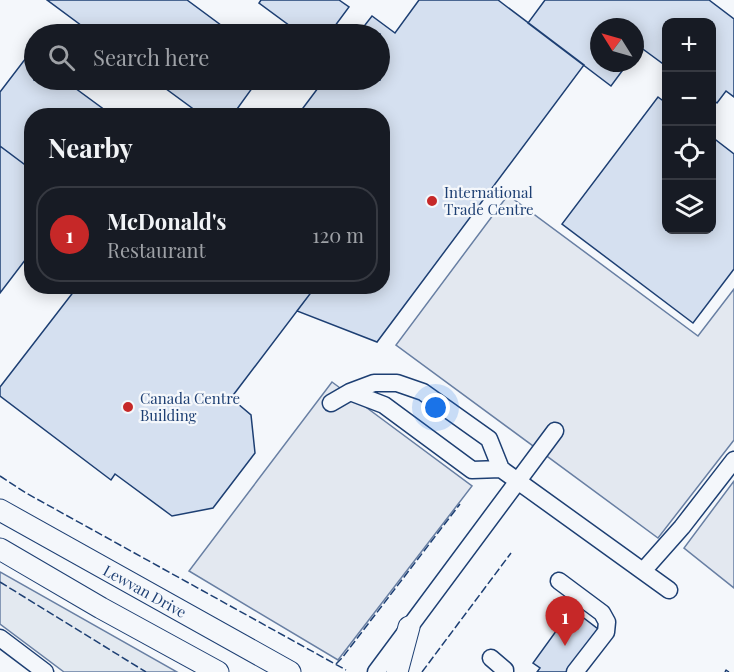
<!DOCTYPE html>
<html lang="en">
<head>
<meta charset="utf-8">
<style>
	:root { --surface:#171b24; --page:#242831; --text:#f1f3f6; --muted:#9ea1a6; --line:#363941; --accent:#c62828 }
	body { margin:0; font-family:"Playfair Display",serif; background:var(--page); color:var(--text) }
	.controls { position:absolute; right:18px; top:18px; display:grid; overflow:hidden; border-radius:12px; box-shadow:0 3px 15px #0003 }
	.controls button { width:54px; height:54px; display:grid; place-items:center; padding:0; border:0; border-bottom:2px solid var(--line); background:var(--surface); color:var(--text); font:30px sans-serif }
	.compass { position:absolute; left:590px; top:18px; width:54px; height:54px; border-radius:50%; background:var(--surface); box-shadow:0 3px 15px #0003; rotate:307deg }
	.you { position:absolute; left:436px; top:408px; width:21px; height:21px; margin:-15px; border:4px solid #fff; border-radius:50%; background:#1a73e8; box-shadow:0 0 0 9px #1a73e833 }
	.badge { display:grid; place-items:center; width:39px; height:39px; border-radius:50%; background:var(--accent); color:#fff; font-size:20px; font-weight:700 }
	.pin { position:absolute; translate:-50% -50px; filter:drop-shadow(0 2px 3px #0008) }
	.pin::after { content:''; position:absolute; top:32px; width:21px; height:18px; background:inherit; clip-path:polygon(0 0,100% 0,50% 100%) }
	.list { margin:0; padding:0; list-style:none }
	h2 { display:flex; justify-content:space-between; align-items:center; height:78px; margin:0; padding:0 24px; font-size:26px }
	h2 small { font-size:20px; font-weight:400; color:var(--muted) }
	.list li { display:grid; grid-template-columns:39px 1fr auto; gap:18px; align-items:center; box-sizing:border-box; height:96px; margin:0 12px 12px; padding:0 12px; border:2px solid var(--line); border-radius:24px }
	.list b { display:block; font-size:22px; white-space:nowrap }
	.list p { margin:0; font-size:20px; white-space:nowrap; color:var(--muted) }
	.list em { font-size:20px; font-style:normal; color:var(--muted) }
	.icon { flex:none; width:33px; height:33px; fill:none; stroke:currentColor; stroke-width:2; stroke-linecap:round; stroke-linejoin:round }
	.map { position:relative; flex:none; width:734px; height:672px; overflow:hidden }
	.search { position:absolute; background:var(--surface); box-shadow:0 3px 15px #0003; left:24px; top:24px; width:366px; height:66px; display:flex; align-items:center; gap:15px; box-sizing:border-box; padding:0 21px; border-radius:33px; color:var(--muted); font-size:22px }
	.panel { position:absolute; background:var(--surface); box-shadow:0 3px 15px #0003; left:24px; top:108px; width:366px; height:186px; border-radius:24px }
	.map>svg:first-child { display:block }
	.green { fill:#e3e9f0; stroke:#687fa3; stroke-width:1.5 }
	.parking { fill:#e3e8f0; stroke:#687fa3; stroke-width:1.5 }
	.building { fill:#d5e0f0; stroke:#1d3f73; stroke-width:1.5 }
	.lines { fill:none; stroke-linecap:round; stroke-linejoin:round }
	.minor-casing { stroke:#1d3f73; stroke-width:19 }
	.major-casing { stroke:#1d3f73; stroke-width:23 }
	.minor { stroke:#f4f7fb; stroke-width:16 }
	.major { stroke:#f4f7fb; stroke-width:21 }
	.fence { stroke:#1d3f73; stroke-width:1.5; stroke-dasharray:8 3; stroke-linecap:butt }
	.poi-dot { fill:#c62828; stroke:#f4f7fb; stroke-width:2 }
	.labels { text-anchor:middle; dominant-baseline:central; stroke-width:4.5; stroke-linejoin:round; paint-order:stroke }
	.poi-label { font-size:15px; fill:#1d3f73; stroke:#f4f7fb; text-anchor:start }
	.street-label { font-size:15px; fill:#1d3f73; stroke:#f4f7fb }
</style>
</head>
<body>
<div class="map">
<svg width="734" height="672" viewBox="0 0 734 672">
	<rect width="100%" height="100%" fill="#f4f7fb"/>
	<!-- green -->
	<path class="green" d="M0,572L177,672H64L0,624Z"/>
	<!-- parking -->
	<path class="parking" d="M508,195L698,336L734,289V440L658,538L396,345Z
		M332,382L472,486L338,660L189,571Z
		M734,481V588L684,548Z"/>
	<!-- building -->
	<path class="building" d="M47,0H187L233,34H93Z
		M261,0H339L349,7L329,34H301L259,3Z
		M419,0H498L584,65L377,342L297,311L313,290L308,286H382V116H297L324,80H380V34H358L372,16L395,33Z
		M545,0H709L734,19V97L726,91L717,103L712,99V22H666V66L640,47L635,53V27H599V63H628L611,86L528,23Z
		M29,54L34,58V80H64L113,116H32V170L0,146V92Z
		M154,80H258L232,116H203Z
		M658,97L666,103V230H712V137L734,154V269L693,323L562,224Z
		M0,146L32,170V251L0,293Z
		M78,286H308L313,290L231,398L251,415L255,453L213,508L172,516L115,474L111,480L0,396V387Z
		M572,609L598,629L566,672H537L540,668L533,663Z"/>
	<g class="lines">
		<defs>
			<path id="minor" d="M350,392L384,405L472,470L501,469
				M331,403L350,392L374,383H397L423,392L489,439L501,469L669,590
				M643,571L682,527L734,460
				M559,581L602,613L607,622L606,632L575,672
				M0,638L45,672
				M491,658L505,670V672
				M376,672L555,431"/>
			<path id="major" d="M0,510L290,672
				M0,549L101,608L218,672
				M397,672L409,627"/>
		</defs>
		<!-- minor casing -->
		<use href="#minor" class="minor-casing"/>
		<!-- major casing -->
		<use href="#major" class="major-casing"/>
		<!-- minor -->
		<use href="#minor" class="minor"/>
		<!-- major -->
		<use href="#major" class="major"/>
		<!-- fence -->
		<path class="fence" d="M0,476L26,493L346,670
			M0,582L146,672
			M336,664L342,658L460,504
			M422,672L511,553
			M725,672L726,670L729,672"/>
	</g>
	<!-- markers -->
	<g class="poi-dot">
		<circle cx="432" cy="201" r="6"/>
		<circle cx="128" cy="407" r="6"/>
	</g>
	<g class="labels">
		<!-- poi labels -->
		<g class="poi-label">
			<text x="444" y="192">International<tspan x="444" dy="17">Trade Centre</tspan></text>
			<text x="140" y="398">Canada Centre<tspan x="140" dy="17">Building</tspan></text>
		</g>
		<!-- street labels -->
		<g class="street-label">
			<text transform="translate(145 591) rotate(29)">Lewvan Drive</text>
		</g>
	</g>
</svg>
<div class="controls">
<button>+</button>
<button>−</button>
<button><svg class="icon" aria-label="locate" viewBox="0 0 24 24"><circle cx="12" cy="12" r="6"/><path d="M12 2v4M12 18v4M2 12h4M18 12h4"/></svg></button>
<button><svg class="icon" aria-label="layers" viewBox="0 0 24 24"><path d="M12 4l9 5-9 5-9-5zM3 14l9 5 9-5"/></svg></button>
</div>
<svg class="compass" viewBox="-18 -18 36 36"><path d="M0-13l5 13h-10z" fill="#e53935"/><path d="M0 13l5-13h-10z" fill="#9ea1a6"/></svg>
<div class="you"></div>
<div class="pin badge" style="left:565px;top:646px">1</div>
<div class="search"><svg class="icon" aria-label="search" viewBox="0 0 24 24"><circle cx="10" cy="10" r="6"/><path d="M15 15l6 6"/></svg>Search here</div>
<section class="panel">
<h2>Nearby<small></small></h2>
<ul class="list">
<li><span class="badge">1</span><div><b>McDonald's</b><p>Restaurant</p></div><em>120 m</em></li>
</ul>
</section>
</div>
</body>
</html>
